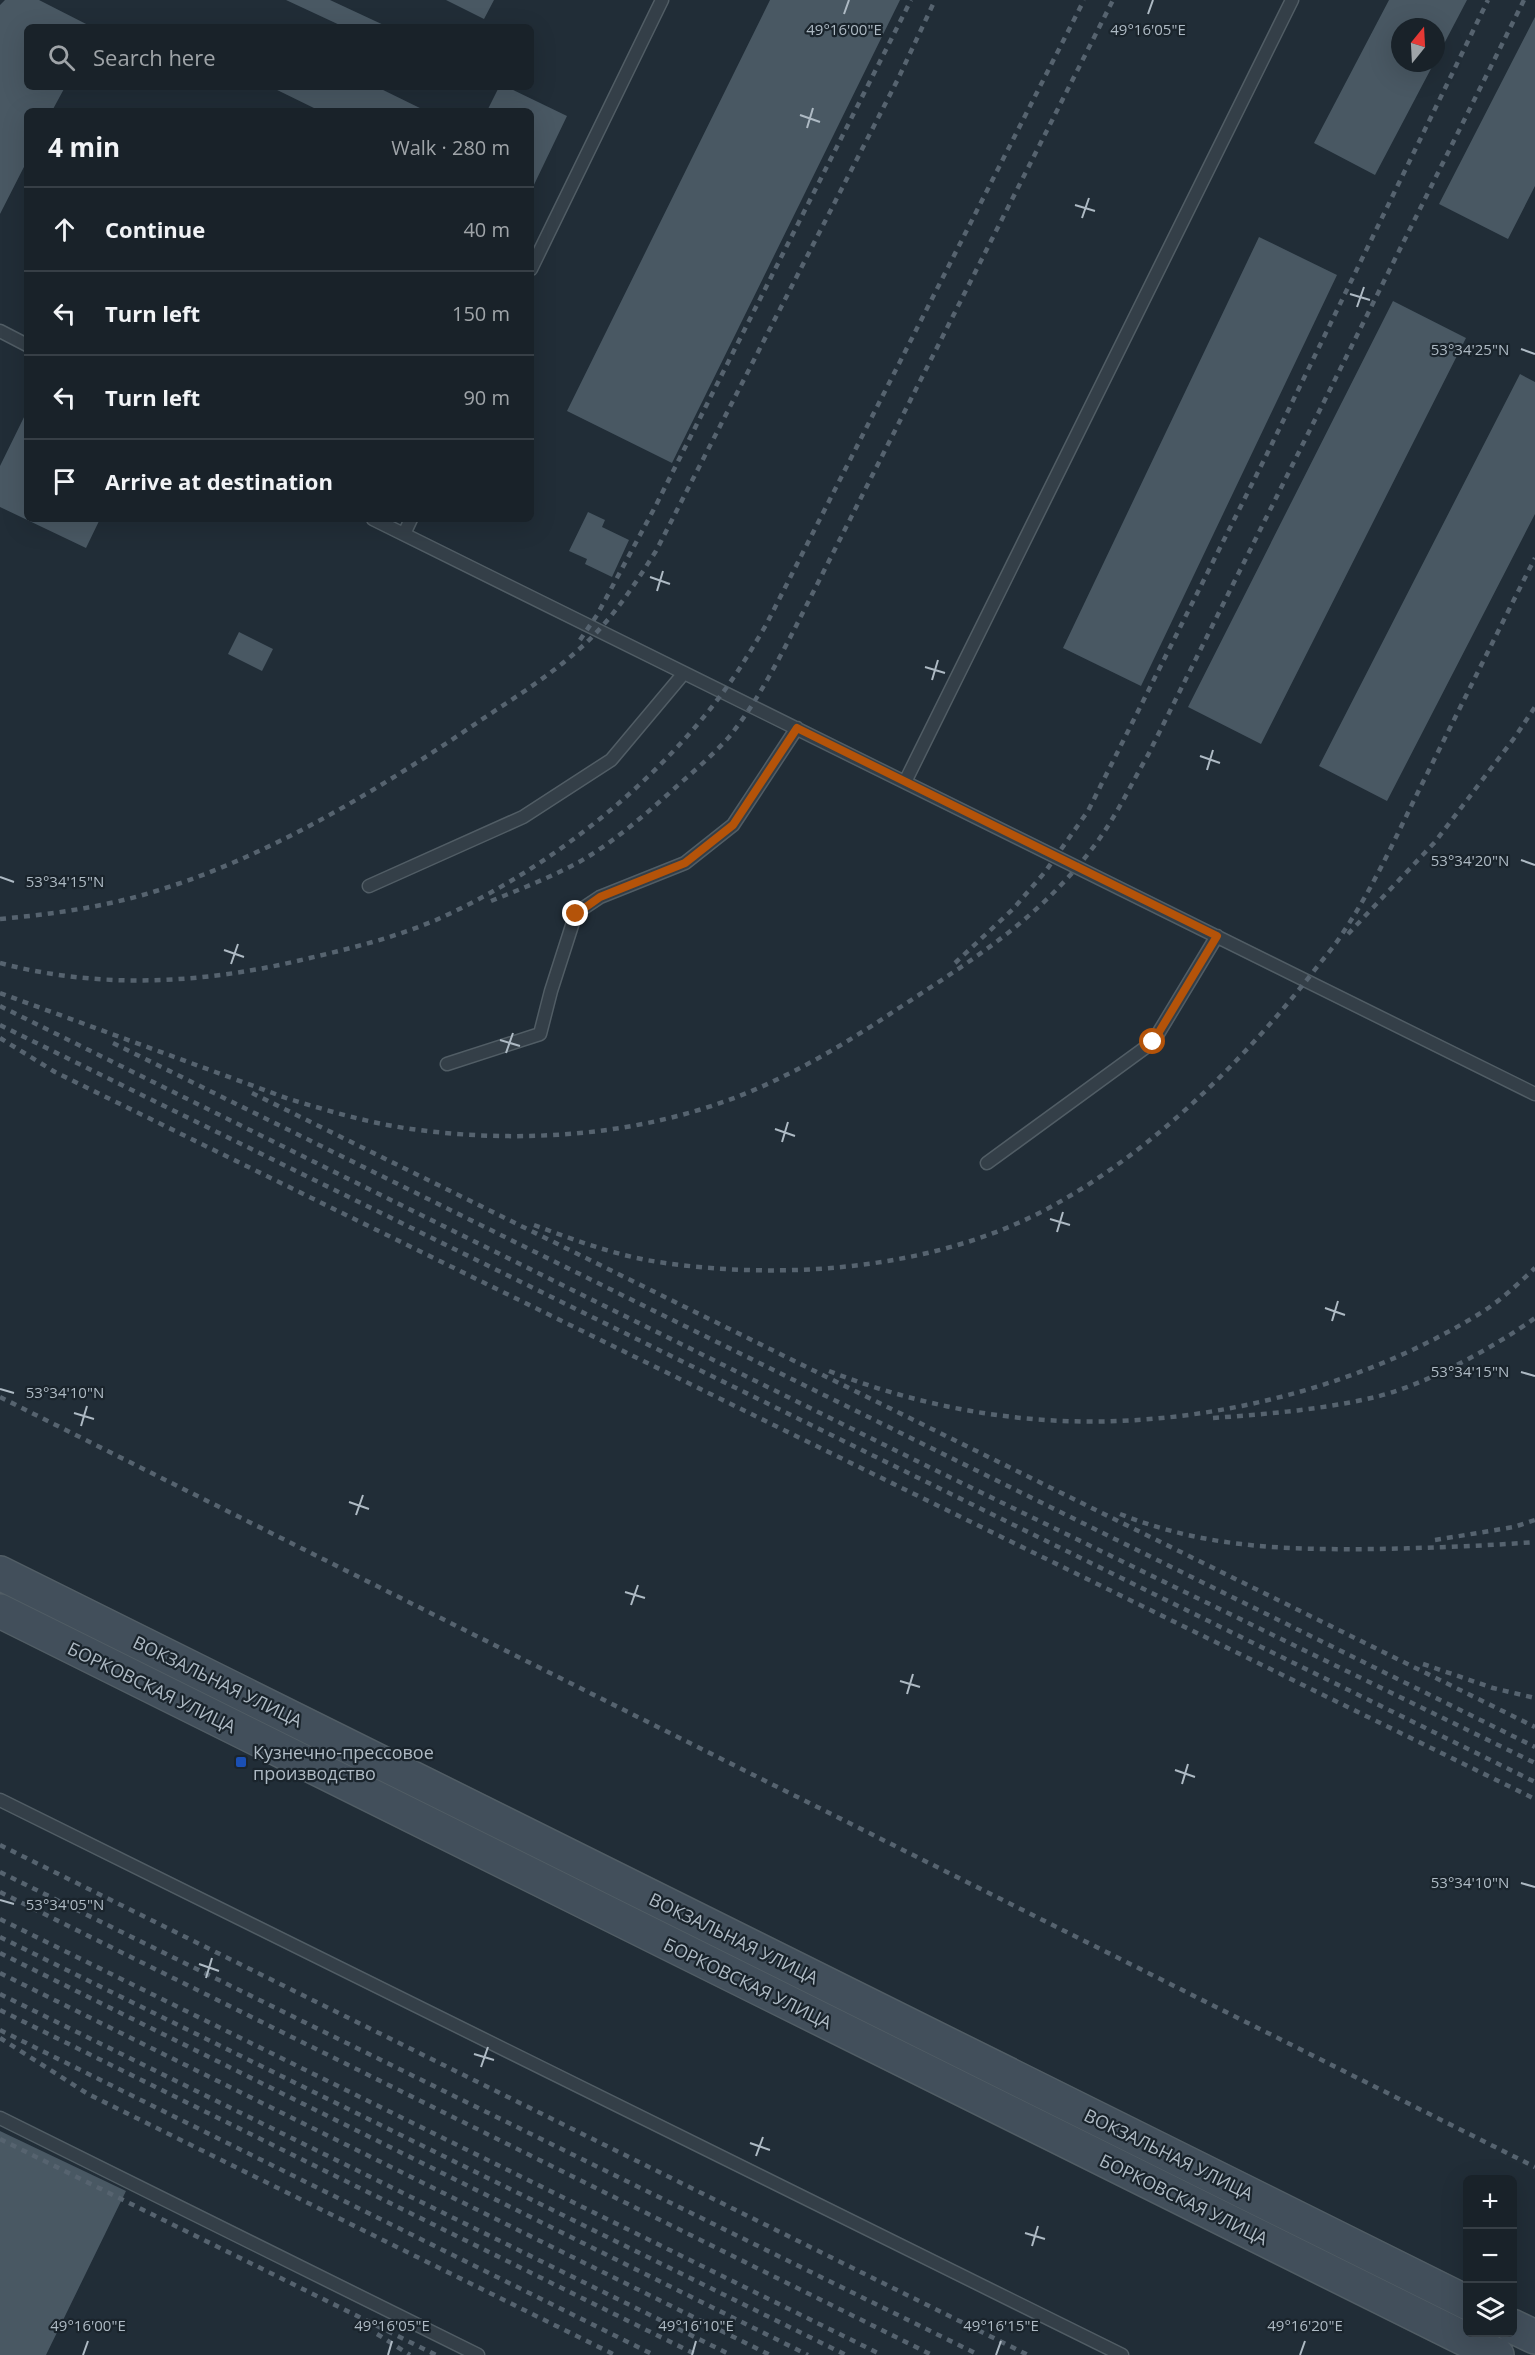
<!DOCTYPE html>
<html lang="en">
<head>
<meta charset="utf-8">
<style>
	:root { --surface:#192229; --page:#222a31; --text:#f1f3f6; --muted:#9fa4a8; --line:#373f46 }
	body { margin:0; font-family:"Open Sans",sans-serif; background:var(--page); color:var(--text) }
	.controls { position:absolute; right:18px; bottom:18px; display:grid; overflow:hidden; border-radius:9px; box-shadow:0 6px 24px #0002 }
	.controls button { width:54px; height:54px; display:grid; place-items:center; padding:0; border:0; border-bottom:2px solid var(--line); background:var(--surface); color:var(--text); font:30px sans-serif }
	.compass { position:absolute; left:1391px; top:18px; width:54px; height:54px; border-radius:50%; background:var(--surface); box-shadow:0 6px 24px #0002; rotate:18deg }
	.stop { position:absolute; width:18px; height:18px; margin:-14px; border:4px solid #b45309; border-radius:50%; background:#fff }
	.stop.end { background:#b45309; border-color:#fff; box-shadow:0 2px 6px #0008 }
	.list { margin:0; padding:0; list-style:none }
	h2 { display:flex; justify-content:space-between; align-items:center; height:78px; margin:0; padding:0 24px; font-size:26px }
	h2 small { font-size:20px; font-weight:400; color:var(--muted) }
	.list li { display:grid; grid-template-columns:39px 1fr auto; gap:18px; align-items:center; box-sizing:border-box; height:84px; padding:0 24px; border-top:2px solid var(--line) }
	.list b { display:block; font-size:22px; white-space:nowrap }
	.list em { font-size:20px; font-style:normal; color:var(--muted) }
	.icon { flex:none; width:33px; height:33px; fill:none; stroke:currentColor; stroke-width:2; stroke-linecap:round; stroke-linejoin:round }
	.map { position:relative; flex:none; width:1535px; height:2355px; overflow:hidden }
	.search { position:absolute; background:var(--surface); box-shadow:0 6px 24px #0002; left:24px; top:24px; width:510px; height:66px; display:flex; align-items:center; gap:15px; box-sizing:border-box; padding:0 21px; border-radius:9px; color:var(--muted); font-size:22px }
	.panel { position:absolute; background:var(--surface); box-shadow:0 6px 24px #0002; left:24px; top:108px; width:510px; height:414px; border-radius:9px }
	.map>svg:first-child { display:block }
	.building { fill:#495863 }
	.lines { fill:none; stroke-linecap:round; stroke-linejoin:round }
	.lane-casing { stroke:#515d65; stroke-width:15 }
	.secondary-casing { stroke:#515d65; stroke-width:36 }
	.lane { stroke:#343f48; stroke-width:12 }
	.secondary { stroke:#424f5b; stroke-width:33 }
	.rail { stroke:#56636f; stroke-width:4.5; stroke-dasharray:6 6; stroke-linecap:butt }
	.route { stroke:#b45309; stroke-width:8 }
	.ticks { fill:none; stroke:#aebac4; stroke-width:2 }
	.transit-dot { fill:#1a4fb4; stroke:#1a242c; stroke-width:2 }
	.labels { text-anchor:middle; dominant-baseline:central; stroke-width:4.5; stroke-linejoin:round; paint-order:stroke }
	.street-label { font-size:18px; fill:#aebac4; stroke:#1a242c }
	.poi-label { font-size:18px; fill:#aebac4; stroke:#1a242c; text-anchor:start }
	.ticks-label { font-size:15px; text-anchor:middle; fill:#aebac4; stroke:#1a242c; stroke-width:4.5; stroke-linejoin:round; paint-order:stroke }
</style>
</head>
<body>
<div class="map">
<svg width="1535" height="2355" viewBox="0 0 1535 2355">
	<rect width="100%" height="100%" fill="#212d37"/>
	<!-- building -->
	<path class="building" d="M5,0H39L92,27H27V87H65L52,111H27V161L0,214V5Z
		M286,0H330L388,27H344Z
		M446,0H494L484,19Z
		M770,0H900L672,463L567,411Z
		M1389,0H1467L1436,59V27H1400V63H1434L1375,175L1314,143Z
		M1535,17V186L1508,239L1439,204Z
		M271,87H377L426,111H320Z
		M499,87H507L567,116L531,191V111H487Z
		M1259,237L1337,275L1141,686L1063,648Z
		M1393,301L1466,338L1261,744L1188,707Z
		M1520,374L1535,382V514L1387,801L1319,766Z
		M27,411V519H100L86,548L0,507V466Z
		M588,512L605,520L602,527L629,540L612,577L585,564L587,559L569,551Z
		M239,632L273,649L262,671L228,654Z
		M0,2131L126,2191L46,2355H0Z"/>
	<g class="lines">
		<defs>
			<path id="lane" d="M531,269L662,0
				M0,331L27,345
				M373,519L1535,1094
				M404,534L411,519
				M905,782L1292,0
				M369,886L523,817L611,760L684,673
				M447,1064L540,1034L551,991L576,913L600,897L685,863L733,825L797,728
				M987,1163L1153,1042L1217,936
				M0,1800L1122,2355
				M0,2118L478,2355"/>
			<path id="secondary" d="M0,1573L1468,2303
				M0,1611L1497,2355
				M1512,2326L1535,2337"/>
		</defs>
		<!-- lane casing -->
		<use href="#lane" class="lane-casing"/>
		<!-- secondary casing -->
		<use href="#secondary" class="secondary-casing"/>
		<!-- lane -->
		<use href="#lane" class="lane"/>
		<!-- secondary -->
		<use href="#secondary" class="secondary"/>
		<!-- rail -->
		<path class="rail" d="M580,640L597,615L654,509L911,0
			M491,901C521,889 551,877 579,862C614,842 646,814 676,787C694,771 713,755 729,737C755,705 774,668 793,632L1113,0
			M0,919C53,914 105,907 156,891C271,856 383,787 481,720C514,698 548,677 577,651C610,623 633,587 656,551L898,79L935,0
			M1348,934L1435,842L1515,737L1535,707
			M0,963C98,989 199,984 297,961C344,950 391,939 436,920C539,874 640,797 711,708C732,682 749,654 766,625L1084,0
			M955,963L1013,909L1045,872L1088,811L1266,456L1488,0
			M0,993L289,1099C329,1111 369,1123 411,1129C535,1146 667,1134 780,1078C822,1058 863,1032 902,1006C974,959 1038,919 1091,850C1114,821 1130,786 1148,755L1524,0
			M0,1006L931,1468L1535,1763
			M0,1025L1535,1782
			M0,1038L55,1072L1535,1799
			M113,1043L1535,1747
			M252,1093L1535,1727
			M534,1225C577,1241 620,1257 665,1263C792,1281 943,1268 1056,1204C1118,1169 1173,1124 1223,1074C1255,1042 1285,1008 1313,972C1323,959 1334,947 1342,934C1374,887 1397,834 1422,784C1460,708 1497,633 1535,558
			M829,1371C898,1398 971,1415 1045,1420C1191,1430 1354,1391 1479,1314C1499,1302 1518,1284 1535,1268
			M0,1397L1535,2167
			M1213,1418C1266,1414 1319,1410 1371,1398C1422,1387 1493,1348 1535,1318
			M1120,1514C1206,1548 1285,1550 1376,1549C1429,1548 1482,1546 1535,1542
			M1435,1540L1514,1527L1535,1520
			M1423,1664L1493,1688L1535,1698
			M0,1845L1028,2355
			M0,1872L979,2355
			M0,1892L932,2355
			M0,1919L882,2355
			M0,1937L846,2355
			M0,1953L808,2355
			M0,1973L770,2355
			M0,1994L731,2355
			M0,2010L697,2355
			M0,2030L654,2355
			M0,2038L88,2094L615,2355
			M0,2139L436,2355
			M377,2334L410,2355"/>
	</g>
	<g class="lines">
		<!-- route -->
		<path class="route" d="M576,914L600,897L685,863L733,825L797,728L1217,936L1153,1042"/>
	</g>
	<!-- ticks -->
	<path class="ticks" d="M844,14L849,0M1148,14L1153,0M800,115L820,122M807,128L813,108M1075,205L1095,211M1082,218L1089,198M1350,294L1370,300M1357,307L1364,287M1521,349L1535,354M650,577L670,584M657,591L663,571M925,667L945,673M932,680L938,660M1200,756L1220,763M1207,770L1213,750M1521,860L1535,865M0,877L14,882M224,950L244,957M231,964L238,944M500,1040L520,1046M506,1053L513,1033M775,1129L795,1136M782,1142L788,1122M1050,1219L1070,1225M1057,1232L1063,1212M1325,1308L1345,1315M1332,1321L1338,1301M1521,1372L1535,1376M0,1389L14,1393M74,1413L94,1419M81,1426L87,1406M349,1502L369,1509M356,1515L363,1495M625,1592L645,1598M631,1605L638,1585M900,1681L920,1687M907,1694L913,1674M1175,1770L1195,1777M1182,1784L1188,1764M1521,1883L1535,1887M0,1900L14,1904M199,1964L219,1971M206,1978L212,1958M474,2054L494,2060M481,2067L488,2047M750,2143L770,2150M756,2156L763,2137M1025,2233L1045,2239M1032,2246L1038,2226M83,2355L88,2341M388,2355L392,2341M692,2355L696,2341M996,2355L1001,2341M1300,2355L1305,2341"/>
	<!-- markers -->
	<rect class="transit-dot" x="235" y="1756" width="12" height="12" rx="3"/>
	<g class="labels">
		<!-- street labels -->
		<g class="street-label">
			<text transform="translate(218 1681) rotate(26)">ВОКЗАЛЬНАЯ УЛИЦА</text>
			<text transform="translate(152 1687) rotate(26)">БОРКОВСКАЯ УЛИЦА</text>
			<text transform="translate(734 1938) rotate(26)">ВОКЗАЛЬНАЯ УЛИЦА</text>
			<text transform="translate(748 1983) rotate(26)">БОРКОВСКАЯ УЛИЦА</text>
			<text transform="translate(1169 2154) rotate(26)">ВОКЗАЛЬНАЯ УЛИЦА</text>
			<text transform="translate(1184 2199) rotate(26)">БОРКОВСКАЯ УЛИЦА</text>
		</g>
		<!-- poi labels -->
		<g class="poi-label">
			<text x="253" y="1752">Кузнечно-прессовое<tspan x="253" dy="21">производство</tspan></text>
		</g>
	</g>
	<g class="ticks-label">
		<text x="844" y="35">49°16'00"E</text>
		<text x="1148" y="35">49°16'05"E</text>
		<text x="1470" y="355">53°34'25"N</text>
		<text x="1470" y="866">53°34'20"N</text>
		<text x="65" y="887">53°34'15"N</text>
		<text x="1470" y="1377">53°34'15"N</text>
		<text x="65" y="1398">53°34'10"N</text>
		<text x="1470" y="1888">53°34'10"N</text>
		<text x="65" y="1910">53°34'05"N</text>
		<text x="88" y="2331">49°16'00"E</text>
		<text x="392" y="2331">49°16'05"E</text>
		<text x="696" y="2331">49°16'10"E</text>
		<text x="1001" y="2331">49°16'15"E</text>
		<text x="1305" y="2331">49°16'20"E</text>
	</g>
</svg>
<div class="controls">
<button>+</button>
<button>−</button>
<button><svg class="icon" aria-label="layers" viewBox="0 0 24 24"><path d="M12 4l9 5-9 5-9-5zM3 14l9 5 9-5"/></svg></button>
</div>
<svg class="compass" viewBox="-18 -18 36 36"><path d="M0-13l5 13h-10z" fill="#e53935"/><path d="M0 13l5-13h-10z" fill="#9fa4a8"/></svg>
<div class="stop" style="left:1153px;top:1042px"></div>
<div class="stop end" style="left:576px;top:914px"></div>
<div class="search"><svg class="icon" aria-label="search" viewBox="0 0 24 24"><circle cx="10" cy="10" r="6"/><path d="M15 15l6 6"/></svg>Search here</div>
<section class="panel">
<h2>4 min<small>Walk · 280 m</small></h2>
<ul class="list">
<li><svg class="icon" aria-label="ahead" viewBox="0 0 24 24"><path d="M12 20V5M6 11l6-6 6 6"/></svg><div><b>Continue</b></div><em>40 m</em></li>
<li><svg class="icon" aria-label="left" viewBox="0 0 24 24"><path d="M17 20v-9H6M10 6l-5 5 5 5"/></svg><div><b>Turn left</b></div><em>150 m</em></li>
<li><svg class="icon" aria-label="left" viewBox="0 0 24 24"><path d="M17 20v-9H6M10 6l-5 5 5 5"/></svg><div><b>Turn left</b></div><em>90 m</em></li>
<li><svg class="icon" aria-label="arrive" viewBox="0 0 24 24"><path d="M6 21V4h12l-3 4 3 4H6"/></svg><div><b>Arrive at destination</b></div></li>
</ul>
</section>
</div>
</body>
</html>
